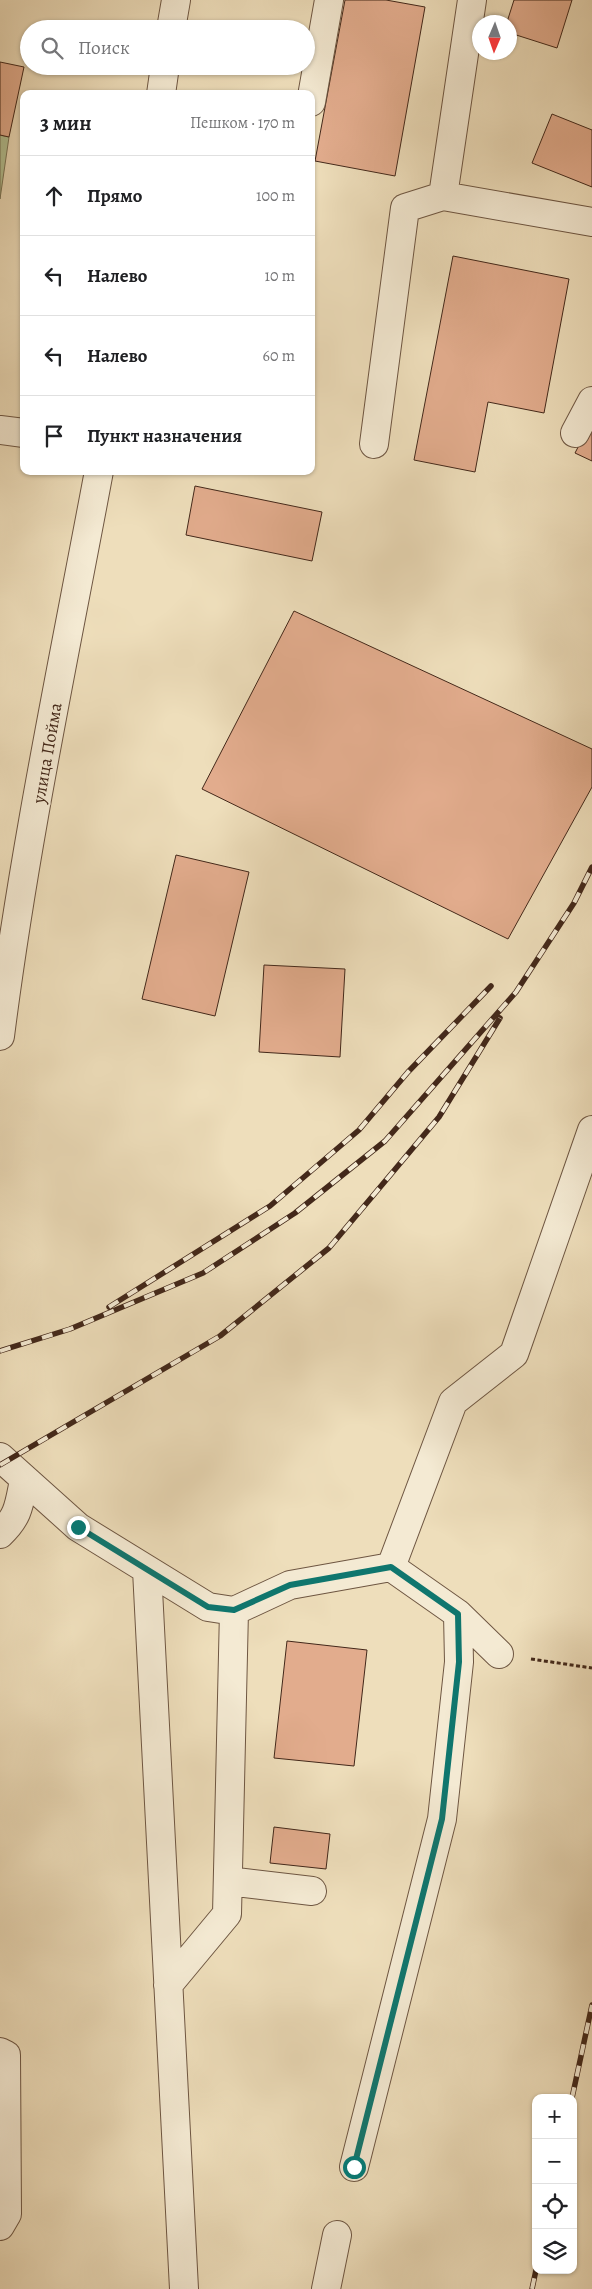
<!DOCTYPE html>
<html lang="ru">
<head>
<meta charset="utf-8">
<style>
	:root { --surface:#fff; --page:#f6f6f6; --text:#202124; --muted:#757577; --line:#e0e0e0 }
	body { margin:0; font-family:Alegreya,serif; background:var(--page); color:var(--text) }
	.controls { position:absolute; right:15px; bottom:15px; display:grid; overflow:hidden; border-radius:10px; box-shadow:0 1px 4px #0004 }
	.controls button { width:45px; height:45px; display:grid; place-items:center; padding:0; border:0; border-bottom:1px solid var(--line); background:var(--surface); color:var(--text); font:25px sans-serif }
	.compass { position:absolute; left:472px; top:15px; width:45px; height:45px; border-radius:50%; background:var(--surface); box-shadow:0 1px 4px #0004; rotate:182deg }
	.stop { position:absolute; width:15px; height:15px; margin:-11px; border:4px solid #0f766e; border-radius:50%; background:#fff }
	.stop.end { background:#0f766e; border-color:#fff; box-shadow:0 1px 5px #0008 }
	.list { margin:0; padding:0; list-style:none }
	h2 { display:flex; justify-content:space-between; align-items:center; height:65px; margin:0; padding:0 20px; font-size:21px }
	h2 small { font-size:16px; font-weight:400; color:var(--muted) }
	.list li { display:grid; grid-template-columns:32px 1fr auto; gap:15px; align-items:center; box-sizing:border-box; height:80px; padding:0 20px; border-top:1px solid var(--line) }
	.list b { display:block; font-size:19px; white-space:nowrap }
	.list em { font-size:16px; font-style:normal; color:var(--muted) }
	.icon { flex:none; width:28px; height:28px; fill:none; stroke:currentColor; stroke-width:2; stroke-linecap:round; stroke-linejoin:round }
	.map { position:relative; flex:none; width:592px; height:2289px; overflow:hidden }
	.search { position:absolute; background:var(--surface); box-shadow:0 1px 4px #0004; left:20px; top:20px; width:295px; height:55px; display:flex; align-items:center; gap:12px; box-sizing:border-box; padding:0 18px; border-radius:28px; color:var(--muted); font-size:19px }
	.panel { position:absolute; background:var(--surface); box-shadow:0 1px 4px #0004; left:20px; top:90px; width:295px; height:385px; border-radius:10px }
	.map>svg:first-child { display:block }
	.green { fill:#b3c294; stroke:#7b7557 }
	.building { fill:#e2ac8d; stroke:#43281a }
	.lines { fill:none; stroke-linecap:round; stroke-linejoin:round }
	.minor-casing { stroke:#6e5642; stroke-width:30 }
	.path { stroke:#43281a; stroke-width:3; stroke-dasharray:4 2.5; stroke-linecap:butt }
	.minor { stroke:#f4ead3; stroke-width:28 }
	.rail-casing { stroke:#43281a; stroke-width:5.5 }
	.rail { stroke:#f4ead3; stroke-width:4; stroke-dasharray:11; stroke-linecap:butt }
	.route { stroke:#0f766e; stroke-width:6 }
	.labels { text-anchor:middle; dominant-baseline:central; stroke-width:4; stroke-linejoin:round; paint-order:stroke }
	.street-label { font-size:18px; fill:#43281a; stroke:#f4ead3 }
</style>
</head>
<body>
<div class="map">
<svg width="592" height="2289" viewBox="0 0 592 2289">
	<rect width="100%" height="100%" fill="#eedebb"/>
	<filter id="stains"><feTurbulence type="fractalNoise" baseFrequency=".004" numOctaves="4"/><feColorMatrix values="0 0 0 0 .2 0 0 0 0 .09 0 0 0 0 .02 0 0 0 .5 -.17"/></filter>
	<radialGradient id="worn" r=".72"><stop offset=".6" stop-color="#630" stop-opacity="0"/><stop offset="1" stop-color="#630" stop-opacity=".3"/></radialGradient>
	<!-- green -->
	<path class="green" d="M0,135L9,137L0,199Z"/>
	<!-- building -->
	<path class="building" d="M345,0H386L425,7L395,176L315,161Z
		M514,0H572L557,48L510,33V22H507Z
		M0,62L24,67L9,137L0,135Z
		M552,114L592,130V187L532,163Z
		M453,256L569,279L544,413L488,402L475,472L414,460Z
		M592,420V461L575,453Z
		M195,486L322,512L312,561L186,535Z
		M294,611L592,749V787L508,939L202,789Z
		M176,855L249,872L215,1016L142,999Z
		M264,965L345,969L340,1057L259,1052Z
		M287,1641L367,1650L354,1766L274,1758Z
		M274,1827L330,1834L326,1869L270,1863Z"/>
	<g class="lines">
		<defs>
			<path id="minor" d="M472,0L443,196L592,222
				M171,29L176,0
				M161,94L165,66
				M311,102L329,0
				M0,430L24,433
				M575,433L592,401
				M374,444L405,208L443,196
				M0,1036C24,847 64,658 99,471
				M0,1457L78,1527L208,1607L234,1611L290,1585L391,1567L458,1614L499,1654
				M0,1534C19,1516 19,1505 24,1480
				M391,1567L453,1402L514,1354L592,1130
				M147,1570L184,2289
				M228,1881L312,1891
				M168,1985L227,1914L234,1611
				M0,2052L6,2055L7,2214L0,2226
				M354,2167L442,1819L459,1662L458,1614
				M326,2289L337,2235"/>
		</defs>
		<!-- minor casing -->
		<use href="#minor" class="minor-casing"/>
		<!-- path -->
		<path class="path" d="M531,1659L592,1668"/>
		<!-- minor -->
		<use href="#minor" class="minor"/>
		<defs>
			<path id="rail" d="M109,1307L270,1206L359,1130L408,1072L491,986
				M0,1351L70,1329L203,1273L295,1213L385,1141L516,992L574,903L592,867
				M0,1465L220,1336L329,1248L439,1117L500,1018
				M572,2098L592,2005
				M532,2289L536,2270"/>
		</defs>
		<!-- rail casing -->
		<use href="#rail" class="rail-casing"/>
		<!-- rail -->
		<use href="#rail" class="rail"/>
	</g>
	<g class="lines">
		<!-- route -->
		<path class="route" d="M78,1527L208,1607L234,1610L290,1585L391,1567L458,1614L459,1662L442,1819L354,2167"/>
	</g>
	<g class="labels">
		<!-- street labels -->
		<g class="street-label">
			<text transform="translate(47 753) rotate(-80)">улица Пойма</text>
		</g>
	</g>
	<rect width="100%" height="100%" filter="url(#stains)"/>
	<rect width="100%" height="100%" fill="url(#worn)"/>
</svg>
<div class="controls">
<button>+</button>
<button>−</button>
<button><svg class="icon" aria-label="locate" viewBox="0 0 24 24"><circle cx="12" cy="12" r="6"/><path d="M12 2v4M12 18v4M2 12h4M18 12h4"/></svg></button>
<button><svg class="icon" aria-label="layers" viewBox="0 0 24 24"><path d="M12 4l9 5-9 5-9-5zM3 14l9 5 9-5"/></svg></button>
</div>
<svg class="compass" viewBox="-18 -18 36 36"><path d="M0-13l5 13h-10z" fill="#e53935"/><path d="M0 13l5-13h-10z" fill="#757577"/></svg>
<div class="stop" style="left:354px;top:2167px"></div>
<div class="stop end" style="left:78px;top:1527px"></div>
<div class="search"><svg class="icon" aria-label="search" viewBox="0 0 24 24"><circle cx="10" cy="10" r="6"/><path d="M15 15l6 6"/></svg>Поиск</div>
<section class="panel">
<h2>3 мин<small>Пешком · 170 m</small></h2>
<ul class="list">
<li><svg class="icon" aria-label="ahead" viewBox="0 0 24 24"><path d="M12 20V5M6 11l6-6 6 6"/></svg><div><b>Прямо</b></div><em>100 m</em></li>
<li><svg class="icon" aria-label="left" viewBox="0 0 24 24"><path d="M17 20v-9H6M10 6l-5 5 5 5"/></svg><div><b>Налево</b></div><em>10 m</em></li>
<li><svg class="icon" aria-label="left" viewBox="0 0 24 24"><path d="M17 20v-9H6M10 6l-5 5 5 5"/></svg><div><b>Налево</b></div><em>60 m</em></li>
<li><svg class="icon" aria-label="arrive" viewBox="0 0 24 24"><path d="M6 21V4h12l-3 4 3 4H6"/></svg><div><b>Пункт назначения</b></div></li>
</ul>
</section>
</div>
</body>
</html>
